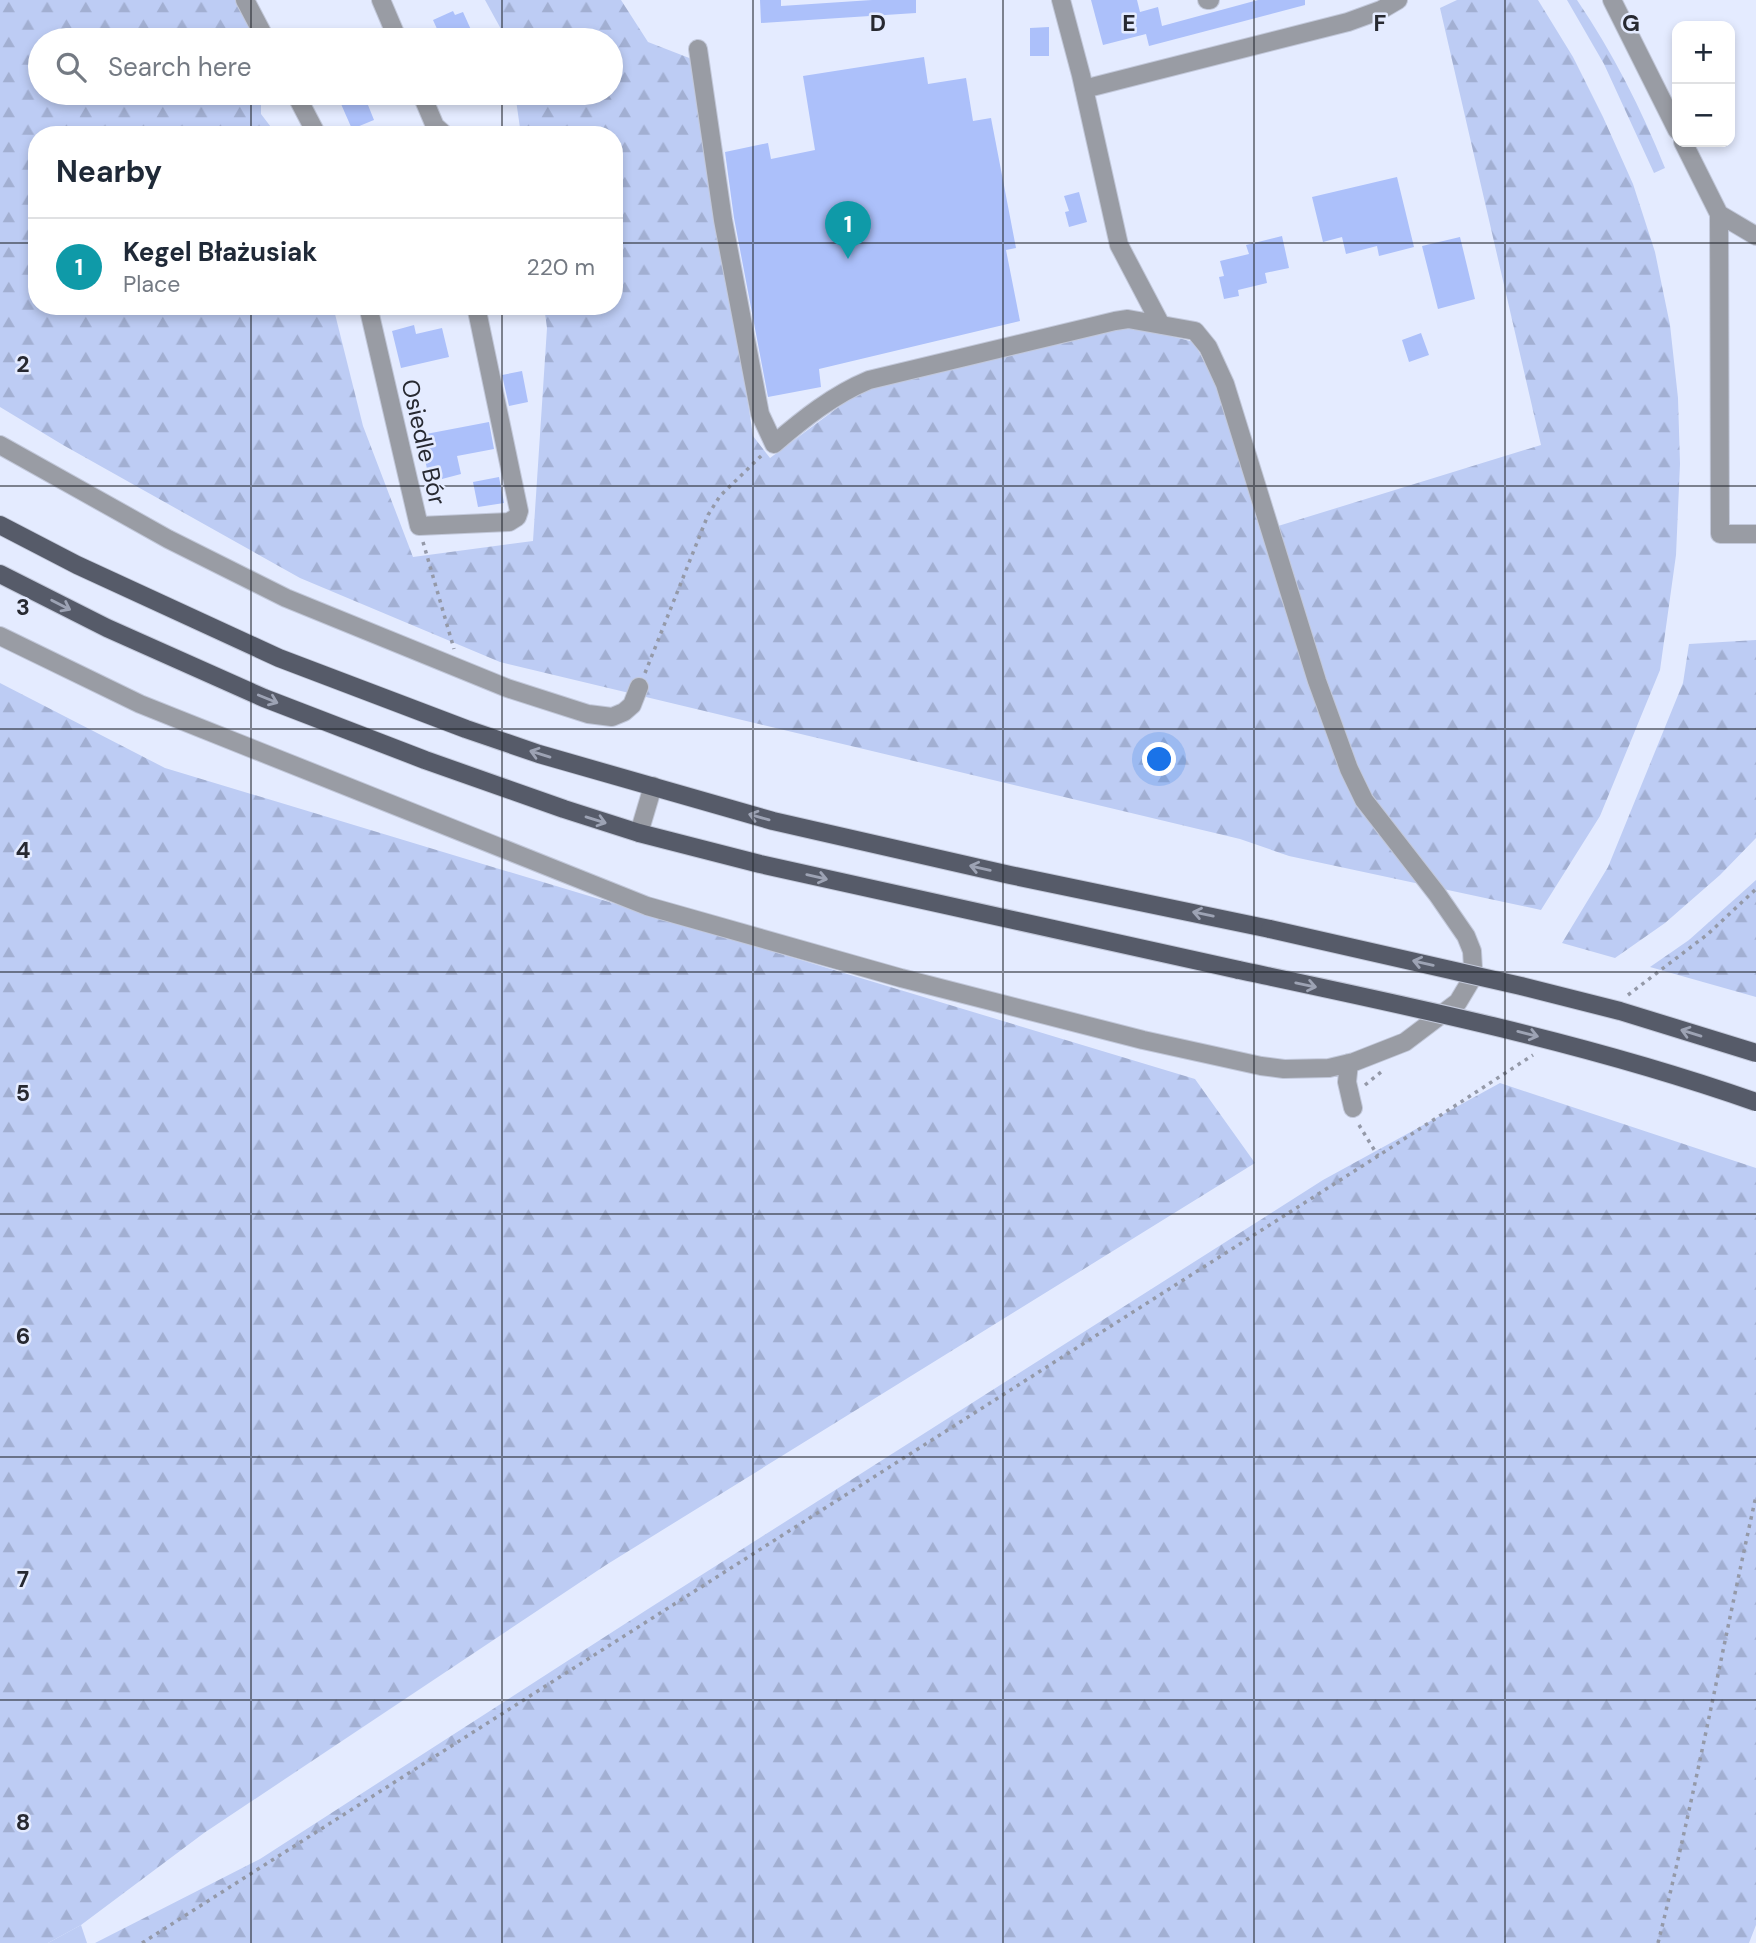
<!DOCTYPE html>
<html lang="en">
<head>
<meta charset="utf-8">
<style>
	:root { --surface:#fff; --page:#f6f6f7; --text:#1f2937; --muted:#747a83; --line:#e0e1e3; --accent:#836600 }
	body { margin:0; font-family:"DM Sans",sans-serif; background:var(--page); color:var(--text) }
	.controls { position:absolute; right:21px; top:21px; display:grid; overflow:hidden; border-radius:14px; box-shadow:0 4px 10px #0003 }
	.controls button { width:63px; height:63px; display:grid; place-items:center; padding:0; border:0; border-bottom:2px solid var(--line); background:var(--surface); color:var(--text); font:35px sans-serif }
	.you { position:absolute; left:1160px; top:760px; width:24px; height:24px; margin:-18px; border:5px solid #fff; border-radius:50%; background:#1a73e8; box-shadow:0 0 0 10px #1a73e833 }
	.badge { display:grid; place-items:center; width:46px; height:46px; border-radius:50%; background:var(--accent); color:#fff; font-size:23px; font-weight:700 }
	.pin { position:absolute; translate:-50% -58px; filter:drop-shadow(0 2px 4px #0008) }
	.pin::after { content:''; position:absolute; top:37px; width:24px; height:21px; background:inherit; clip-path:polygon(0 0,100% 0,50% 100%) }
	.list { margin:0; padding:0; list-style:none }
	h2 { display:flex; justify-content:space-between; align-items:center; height:91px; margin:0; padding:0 28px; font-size:30px }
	h2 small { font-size:23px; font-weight:400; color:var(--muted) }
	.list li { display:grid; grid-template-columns:46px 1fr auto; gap:21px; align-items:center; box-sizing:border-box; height:98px; padding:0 28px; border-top:2px solid var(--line) }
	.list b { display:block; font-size:26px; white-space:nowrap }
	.list p { margin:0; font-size:23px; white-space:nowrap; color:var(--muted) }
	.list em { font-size:23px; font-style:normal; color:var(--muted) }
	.icon { flex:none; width:38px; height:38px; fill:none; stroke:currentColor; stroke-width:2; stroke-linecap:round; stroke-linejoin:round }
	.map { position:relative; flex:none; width:1756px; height:1943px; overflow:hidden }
	.search { position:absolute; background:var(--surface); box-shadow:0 4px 10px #0003; left:28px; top:28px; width:595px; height:77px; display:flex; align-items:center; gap:18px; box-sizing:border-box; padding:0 24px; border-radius:38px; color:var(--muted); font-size:26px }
	.panel { position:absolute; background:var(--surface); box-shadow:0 4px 10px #0003; left:28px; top:126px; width:595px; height:189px; border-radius:28px }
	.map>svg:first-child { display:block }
	.grass { fill:url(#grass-tufts) }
	.forest { fill:url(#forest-firs) }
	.building { fill:#acc0fa }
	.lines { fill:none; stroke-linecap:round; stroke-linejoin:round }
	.minor-casing { stroke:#c2c8da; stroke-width:20 }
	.major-casing { stroke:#c2c8da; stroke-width:20 }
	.path { stroke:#9499a8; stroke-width:3.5; stroke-dasharray:3.5 5; stroke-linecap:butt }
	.minor { stroke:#999ca4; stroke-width:18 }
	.major { stroke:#565b69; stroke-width:18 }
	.major-bridge-casing { stroke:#c2c8da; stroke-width:20; stroke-linecap:butt }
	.major-bridge { stroke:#565b69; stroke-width:18 }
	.oneway { stroke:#9da3b4 }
	.grid { fill:none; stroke:#272931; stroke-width:2; stroke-opacity:0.55 }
	.labels { text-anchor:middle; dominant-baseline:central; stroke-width:5; stroke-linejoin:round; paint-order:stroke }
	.street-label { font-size:24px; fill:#272931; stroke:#e4ebff }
	.grid-label { font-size:23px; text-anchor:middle; font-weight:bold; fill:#272931; stroke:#e4ebff; stroke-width:5; stroke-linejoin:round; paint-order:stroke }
</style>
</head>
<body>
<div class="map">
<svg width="1756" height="1943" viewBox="0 0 1756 1943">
	<defs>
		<pattern id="grass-tufts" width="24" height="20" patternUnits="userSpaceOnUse" patternTransform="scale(1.75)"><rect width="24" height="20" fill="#bdccf4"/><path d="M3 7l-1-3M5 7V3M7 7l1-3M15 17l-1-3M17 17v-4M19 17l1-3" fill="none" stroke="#a2afd2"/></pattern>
		<pattern id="forest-firs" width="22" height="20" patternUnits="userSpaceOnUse" patternTransform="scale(1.75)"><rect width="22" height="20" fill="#bdccf4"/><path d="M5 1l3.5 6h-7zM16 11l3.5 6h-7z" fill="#a2afd2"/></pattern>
	</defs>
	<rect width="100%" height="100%" fill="#e4ebff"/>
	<!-- grass -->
	<path class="grass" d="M81,1925L87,1943H48Z"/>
	<!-- forest -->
	<path class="forest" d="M0,0H236L259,40H40V93H261V114L277,135H37V306H333L363,426L413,557L533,541L547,328L544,306H614V135H521L515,93H611V40H507L485,0H621L648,42L697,61L753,436L770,458L844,403L870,387L1106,332L1135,327L1194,342L1215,383L1262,531L1541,445L1440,8L1457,0H1538L1573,57L1603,117L1633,184L1655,252L1670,325L1678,398L1680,464L1676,555L1660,670L1600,816L1541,910L1289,856L1240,839L500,662L300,578L63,445L0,407Z
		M1567,0H1577C1613,53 1641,108 1665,168L1654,173L1604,64Z
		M1756,640V838L1720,875L1665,923L1615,958L1562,943L1608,867L1683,683L1689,644Z
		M0,683L165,768L1195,1079L1255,1163L606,1565L204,1833L81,1925L48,1943H0Z
		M1756,880V997L1650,967L1689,940Z
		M1500,1083L1756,1168V1925L1749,1943H95L260,1859L648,1609L1323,1180Z"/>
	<!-- building -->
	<path class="building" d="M760,0H781V6L872,0H916V13L761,23Z
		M1091,0H1137L1140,12L1158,7L1162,26L1258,0H1305V5L1149,46L1146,34L1103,45Z
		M453,11L455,15L463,12L472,32L453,40H442L433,20Z
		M1049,27V56H1030V28Z
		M924,57L928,84L966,78L973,121L991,118L1016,248L1006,250L1020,321L819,369L821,387L768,397L734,218L725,152L768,143L771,159L815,150L803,76Z
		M364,95L374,120L352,129L341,104Z
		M1397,177L1414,247L1379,256L1377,246L1346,254L1342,237L1323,242L1312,197Z
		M1079,192L1087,222L1069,227L1065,212L1069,211L1064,196Z
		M1282,236L1289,268L1265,273L1267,283L1238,290L1239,296L1224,299L1219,277L1224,276L1220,261L1249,254L1246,245Z
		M1460,237L1475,299L1438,309L1422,246Z
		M414,325L416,334L442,328L449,357L401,368L392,331Z
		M1421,333L1429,355L1409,362L1402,340Z
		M522,371L528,402L509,406L502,375Z
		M489,422L494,449L457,456L461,474L442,479L439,466L427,469L422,446L429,444L426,434Z
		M499,477L504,503L478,507L473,482Z"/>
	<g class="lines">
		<defs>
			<path id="minor" d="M245,0L266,40
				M381,0L398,40
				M1061,0L1081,75L1119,245L1161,325
				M1207,0H1210
				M1612,0L1677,130
				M1084,89L1348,22L1381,10L1398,0
				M295,93L317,135
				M421,93L435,126L445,135
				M1683,142L1719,214L1756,236
				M1719,214L1720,534H1756
				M368,306L419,526L509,522L517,517L519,511L476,306
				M0,445L168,539L286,598L507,688L588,714L612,717L624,712L632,705L639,687
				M0,636L140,704L647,906L901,978L1143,1040L1261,1066L1284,1069L1329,1068L1354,1062L1405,1042L1458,1002L1470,982L1473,968L1472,951L1466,936L1437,894L1364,800L1349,769L1317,681L1225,384L1208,347L1195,331L1128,319L1115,321L869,380C833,395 803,419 774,444L760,414L723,220L698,49
				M639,833L653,786
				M1349,1063L1347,1082L1353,1108"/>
			<path id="major" d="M0,525L77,565L279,658L466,729L539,754L773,821L1010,875L1270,929
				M0,574L107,628L264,698L425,760L564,809L639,833L760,864L1239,970"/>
		</defs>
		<!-- minor casing -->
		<use href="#minor" class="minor-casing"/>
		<!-- major casing -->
		<use href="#major" class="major-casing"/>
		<!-- path -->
		<path class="path" d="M423,542L454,649
			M645,673L708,515L720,496L762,455
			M1628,995L1708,934L1756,889
			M1365,1085L1381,1072
			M1359,1125L1378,1156
			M142,1943L1378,1156L1533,1055
			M1658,1943C1695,1795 1723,1645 1756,1496"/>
		<!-- minor -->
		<use href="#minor" class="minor"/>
		<!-- major -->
		<use href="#major" class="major"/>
		<defs>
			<path id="major-bridge" d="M1270,929L1521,986L1620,1011L1756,1053
				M1239,970C1413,1007 1588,1043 1756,1102"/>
		</defs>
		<!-- major-bridge casing -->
		<use href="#major-bridge" class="major-bridge-casing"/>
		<!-- major-bridge -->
		<use href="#major-bridge" class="major-bridge"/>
	</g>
	<!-- one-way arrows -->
	<defs><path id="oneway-shaft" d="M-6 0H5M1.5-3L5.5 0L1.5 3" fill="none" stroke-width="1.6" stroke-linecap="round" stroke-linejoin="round" transform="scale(1.75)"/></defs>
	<g class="oneway">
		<use href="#oneway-shaft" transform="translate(61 605) rotate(27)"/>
		<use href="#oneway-shaft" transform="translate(268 699) rotate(22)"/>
		<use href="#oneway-shaft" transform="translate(540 754) rotate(-163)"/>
		<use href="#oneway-shaft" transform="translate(759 817) rotate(-164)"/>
		<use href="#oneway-shaft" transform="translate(596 820) rotate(17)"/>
		<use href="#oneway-shaft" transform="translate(980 868) rotate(-167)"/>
		<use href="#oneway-shaft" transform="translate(817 877) rotate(13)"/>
		<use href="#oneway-shaft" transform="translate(1203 914) rotate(-168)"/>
		<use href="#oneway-shaft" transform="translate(1423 963) rotate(-167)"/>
		<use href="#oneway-shaft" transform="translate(1306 985) rotate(12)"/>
		<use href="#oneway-shaft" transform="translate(1691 1033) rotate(-163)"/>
		<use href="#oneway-shaft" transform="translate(1528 1034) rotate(14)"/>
	</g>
	<!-- grid -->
	<path class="grid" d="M251,0V40M502,0V40M753,0V1943M1003,0V1943M1254,0V1943M1505,0V1943M251,93V135M502,93V135M0,243H37M614,243H1756M251,306V1943M502,306V1943M0,486H1756M0,729H1756M0,972H1756M0,1214H1756M0,1457H1756M0,1700H1756"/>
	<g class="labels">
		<!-- street labels -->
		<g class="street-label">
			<text transform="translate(424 442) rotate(77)">Osiedle Bór</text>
		</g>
	</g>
	<g class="grid-label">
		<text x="878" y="31">D</text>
		<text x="1129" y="31">E</text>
		<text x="1380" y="31">F</text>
		<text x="1631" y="31">G</text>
		<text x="23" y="372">2</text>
		<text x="23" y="615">3</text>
		<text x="23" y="858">4</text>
		<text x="23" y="1101">5</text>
		<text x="23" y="1344">6</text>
		<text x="23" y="1587">7</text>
		<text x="23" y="1830">8</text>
	</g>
</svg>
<div class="controls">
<button>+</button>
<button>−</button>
</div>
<div class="you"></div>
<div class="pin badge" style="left:848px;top:259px;background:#0f9aa8">1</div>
<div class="search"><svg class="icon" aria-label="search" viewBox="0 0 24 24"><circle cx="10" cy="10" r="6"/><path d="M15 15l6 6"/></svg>Search here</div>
<section class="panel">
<h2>Nearby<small></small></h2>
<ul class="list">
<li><span class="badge" style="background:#0f9aa8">1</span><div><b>Kegel Błażusiak</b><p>Place</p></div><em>220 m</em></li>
</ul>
</section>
</div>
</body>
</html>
